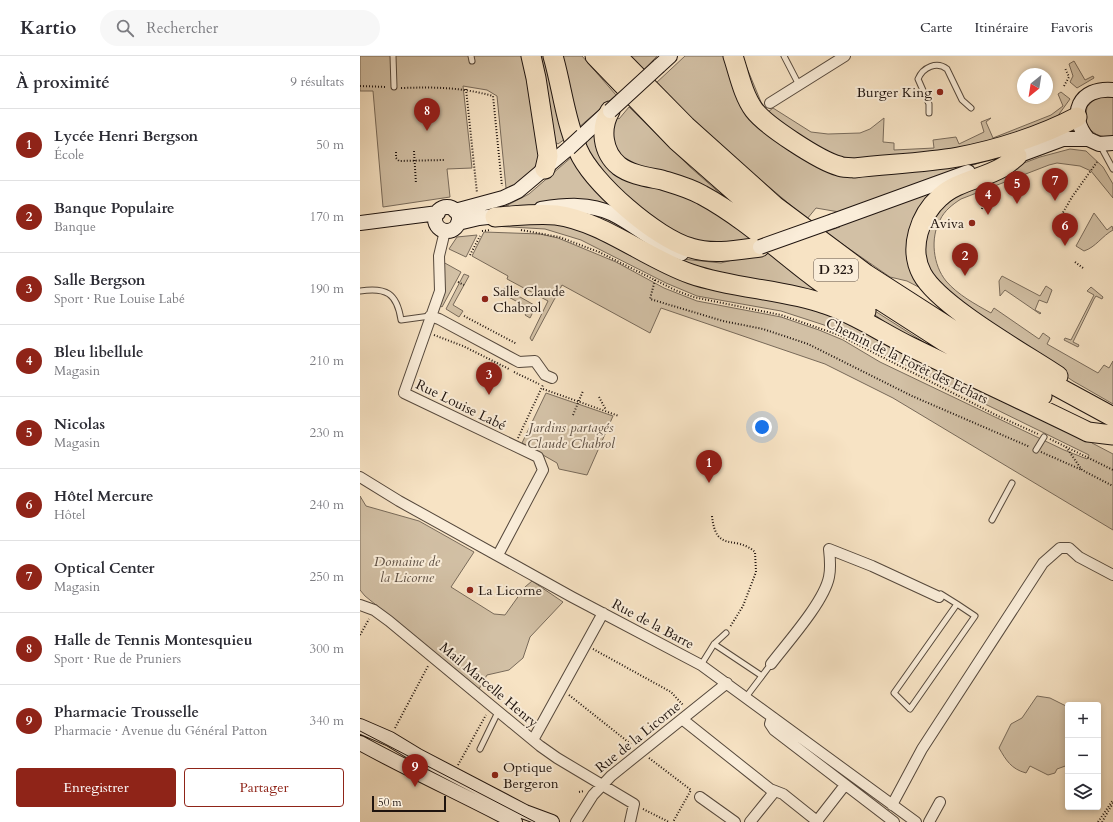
<!DOCTYPE html>
<html lang="fr">
<head>
<meta charset="utf-8">
<style>
	:root { --surface:#fff; --page:#f7f7f7; --text:#2b2b33; --muted:#7c7c81; --line:#e1e1e2; --accent:#8f2418 }
	body { margin:0; font-family:Cardo,serif; background:var(--page); color:var(--text) }
	.controls { position:absolute; right:12px; bottom:12px; display:grid; overflow:hidden; border-radius:4px; box-shadow:0 2px 6px #0003 }
	.controls button { width:36px; height:36px; display:grid; place-items:center; padding:0; border:0; border-bottom:1px solid var(--line); background:var(--surface); color:var(--text); font:20px sans-serif }
	.compass { position:absolute; left:657px; top:12px; width:36px; height:36px; border-radius:50%; background:var(--surface); box-shadow:0 2px 6px #0003; rotate:210deg }
	.scale { position:absolute; left:12px; bottom:10px; width:74px; box-sizing:border-box; padding-left:4px; border:2px solid #1f140f; border-top:0; font-size:11px; line-height:14px; white-space:nowrap; color:#1f140f; -webkit-text-stroke:3px #faedd9; paint-order:stroke }
	.you { position:absolute; left:402px; top:371px; width:14px; height:14px; margin:-10px; border:3px solid #fff; border-radius:50%; background:#1a73e8; box-shadow:0 0 0 6px #1a73e833 }
	.badge { display:grid; place-items:center; width:26px; height:26px; border-radius:50%; background:var(--accent); color:#fff; font-size:13px; font-weight:700 }
	.pin { position:absolute; translate:-50% -33px; filter:drop-shadow(0 1px 2px #0008) }
	.pin::after { content:''; position:absolute; top:21px; width:14px; height:12px; background:inherit; clip-path:polygon(0 0,100% 0,50% 100%) }
	.list { margin:0; padding:0; list-style:none }
	h2 { display:flex; justify-content:space-between; align-items:center; height:52px; margin:0; padding:0 16px; font-size:17px }
	h2 small { font-size:13px; font-weight:400; color:var(--muted) }
	.list li { display:grid; grid-template-columns:26px 1fr auto; gap:12px; align-items:center; box-sizing:border-box; height:72px; padding:0 16px; border-top:1px solid var(--line) }
	.list b { display:block; font-size:15px; white-space:nowrap }
	.list p { margin:0; font-size:13px; white-space:nowrap; color:var(--muted) }
	.list em { font-size:13px; font-style:normal; color:var(--muted) }
	.actions { display:flex; gap:8px; padding:12px 16px }
	.actions a { flex:1; padding:9px 0; border:1px solid var(--accent); border-radius:4px; text-align:center; font-size:14px; color:var(--accent) }
	.actions .main { background:var(--accent); color:#fff }
	.icon { flex:none; width:22px; height:22px; fill:none; stroke:currentColor; stroke-width:2; stroke-linecap:round; stroke-linejoin:round }
	.map { position:relative; flex:none; width:753px; height:766px; overflow:hidden }
	header { display:flex; align-items:center; gap:24px; box-sizing:border-box; height:56px; padding:0 20px; background:var(--surface); border-bottom:1px solid var(--line) }
	header strong { font-size:19px }
	nav { display:flex; gap:22px; margin-inline-start:auto; font-size:14px }
	.search { width:280px; height:36px; background:var(--page); display:flex; align-items:center; gap:10px; box-sizing:border-box; padding:0 14px; border-radius:22px; color:var(--muted); font-size:15px }
	main { display:flex }
	aside { flex:1; background:var(--surface) }
	.map>svg:first-child { display:block }
	.green { fill:#d2c0a5; stroke:#786a5a }
	.lines { fill:none; stroke-linecap:round; stroke-linejoin:round }
	.lane-casing { stroke:#55483c; stroke-width:7 }
	.street-casing { stroke:#55483c; stroke-width:12 }
	.secondary-casing { stroke:#1f140f; stroke-width:16 }
	.highway-casing { stroke:#1f140f; stroke-width:21 }
	.path { stroke:#1f140f; stroke-width:2; stroke-dasharray:1 2; stroke-linecap:butt }
	.lane { stroke:#faedd9; stroke-width:5 }
	.street { stroke:#faedd9; stroke-width:10 }
	.secondary { stroke:#faedd9; stroke-width:14 }
	.highway { stroke:#f7e3c4; stroke-width:19 }
	.tram { stroke:#1f140f; stroke-width:1 }
	.secondary-bridge-casing { stroke:#1f140f; stroke-width:16; stroke-linecap:butt }
	.secondary-bridge { stroke:#faedd9; stroke-width:14 }
	.poi-dot { fill:#8f2418; stroke:#faedd9; stroke-width:1.5 }
	.labels { text-anchor:middle; dominant-baseline:central; stroke-width:4; stroke-linejoin:round; paint-order:stroke }
	.shield { fill:#faedd9; stroke:#61554c; stroke-width:1 }
	.shield-label { font-size:13px; font-weight:bold; fill:#1f140f }
	.poi-label { font-size:14px; fill:#1f140f; stroke:#faedd9; text-anchor:start }
	.street-label { font-size:14px; fill:#1f140f; stroke:#faedd9 }
	.park-label { font-size:14px; font-style:italic; fill:#5e5044; stroke:#faedd9 }
</style>
</head>
<body>
<header>
<strong>Kartio</strong>
<div class="search"><svg class="icon" aria-label="search" viewBox="0 0 24 24"><circle cx="10" cy="10" r="6"/><path d="M15 15l6 6"/></svg>Rechercher</div>
<nav><a>Carte</a><a>Itinéraire</a><a>Favoris</a></nav>
</header>
<main>
<aside>
<h2>À proximité<small>9 résultats</small></h2>
<ul class="list">
<li><span class="badge">1</span><div><b>Lycée Henri Bergson</b><p>École</p></div><em>50 m</em></li>
<li><span class="badge">2</span><div><b>Banque Populaire</b><p>Banque</p></div><em>170 m</em></li>
<li><span class="badge">3</span><div><b>Salle Bergson</b><p>Sport · Rue Louise Labé</p></div><em>190 m</em></li>
<li><span class="badge">4</span><div><b>Bleu libellule</b><p>Magasin</p></div><em>210 m</em></li>
<li><span class="badge">5</span><div><b>Nicolas</b><p>Magasin</p></div><em>230 m</em></li>
<li><span class="badge">6</span><div><b>Hôtel Mercure</b><p>Hôtel</p></div><em>240 m</em></li>
<li><span class="badge">7</span><div><b>Optical Center</b><p>Magasin</p></div><em>250 m</em></li>
<li><span class="badge">8</span><div><b>Halle de Tennis Montesquieu</b><p>Sport · Rue de Pruniers</p></div><em>300 m</em></li>
<li><span class="badge">9</span><div><b>Pharmacie Trousselle</b><p>Pharmacie · Avenue du Général Patton</p></div><em>340 m</em></li>
</ul>
<div class="actions"><a class="main">Enregistrer</a><a>Partager</a></div>
</aside>
<div class="map">
<svg width="753" height="766" viewBox="0 0 753 766">
	<rect width="100%" height="100%" fill="#f7e3c4"/>
	<filter id="stains"><feTurbulence type="fractalNoise" baseFrequency=".005" numOctaves="4"/><feColorMatrix values="0 0 0 0 .2 0 0 0 0 .09 0 0 0 0 .02 0 0 0 .5 -.17"/></filter>
	<radialGradient id="worn" r=".72"><stop offset=".6" stop-color="#630" stop-opacity="0"/><stop offset="1" stop-color="#630" stop-opacity=".3"/></radialGradient>
	<!-- green -->
	<path class="green" d="M0,0H166L180,93L179,106L168,119L159,128L146,132L137,40L127,34L103,30L112,112L87,113L90,141L23,151L13,35H0Z
		M176,0H187L209,80L198,88L193,85Z
		M198,0H222L256,39L218,72Z
		M269,0H297L283,15Z
		M325,0H367L378,40L463,109L696,80L479,156L456,152L447,163L343,75L295,28Z
		M382,0L401,46L408,56L413,52L451,76L468,78L500,77L510,73L524,62L523,86L534,87V94L574,92L573,84L596,81L599,88L624,76L621,66L631,62L626,66L633,82L691,59L703,50L698,38L701,36L710,43L697,61L673,73L562,102L474,103L398,53Z
		M714,5L725,24L733,20L734,22L717,32L710,26L713,20L709,8Z
		M736,41H753V80C740,83 731,77 725,66L727,51Z
		M269,51L330,111L372,148L255,101L252,61L254,59L259,63Z
		M236,75L243,96L314,132L399,183L346,191L280,157L223,92L226,89L225,86Z
		M710,93L726,95L743,111L753,128V142L731,115L720,110L697,107L689,109L601,143C593,148 584,155 580,164C570,182 573,209 586,225C598,239 615,248 631,257L634,252L679,283L683,277L690,282L687,288L738,317L744,309L749,312L753,305V348L713,325L597,246L566,212L562,186L573,156L611,127L680,101Z
		M214,99L253,141L249,153L142,152L169,138Z
		M571,136L555,173L572,238L547,225L530,221L465,176L480,171L478,169Z
		M208,154L232,157L251,164L322,203L361,207L406,195L483,246L341,219Z
		M734,157L747,174L752,170L753,174C742,180 736,191 724,195L716,190Z
		M194,165L452,248L733,383L732,387L753,398V474L533,342L465,308L301,252L290,277L202,229L172,285L170,282L188,245L147,223L148,220L112,200L124,176L180,178L198,182L256,206L304,232L337,245L421,261L459,274L483,284L520,306L704,394L727,403L729,399L464,269L421,255L337,240L306,227L221,184L185,173L133,170L126,168Z
		M117,179L106,201L89,193L97,181Z
		M83,206L101,216L82,251L79,249Z
		M104,218L109,220L93,249L103,255L99,261L86,253Z
		M642,220L680,240L686,230L692,234L687,247L679,244L675,254L681,257L680,258L645,234L640,240L639,225Z
		M731,231L743,241L742,243L736,240L734,243L713,286L719,289L718,291L704,284L705,282L711,284L734,239L727,235Z
		M144,232L176,250L170,262L165,259L169,252L141,237Z
		M493,241L584,299C551,283 520,266 493,241Z
		M186,337L253,360L227,419L199,413L197,407L162,387Z
		M0,440L6,450L59,465L114,496L91,531L134,558L145,559L165,531L172,525L203,546L170,581L163,602L149,614L127,619L119,633L94,612L5,540L0,534Z
		M677,640L690,642L708,651V709L697,713L695,717L688,719L670,710L666,717C651,713 646,704 639,692L651,668L662,662Z"/>
	<g class="lines">
		<defs>
			<path id="lane" d="M33,0L34,31
				M111,0L112,5
				M424,0L439,29
				M569,57V48L558,23C563,11 577,5 587,13L602,44L611,52
				M740,89L753,113
				M0,235C26,231 37,237 41,264L70,260
				M676,394L684,381
				M632,464L652,427
				M581,538L597,548
				M597,548L615,560L550,653L534,637Z
				M354,588L402,620
				M341,609L354,588L366,577
				M386,641L411,608
				M120,693L138,656"/>
			<path id="street" d="M410,47L485,0
				M85,175L79,200L80,235L44,337L178,401L183,414L138,499
				M70,260L79,263L159,306L175,305L185,319L192,322
				M0,421L39,445L212,541L341,609L556,766
				M0,549L14,554L29,565L180,690L197,702L274,748L270,766
				M411,608C427,587 464,546 469,521C471,512 470,502 469,493L512,510L579,541
				M412,661L410,668L414,674L534,766
				M322,663L410,733L423,738L458,766
				M173,684L243,557
				M340,741L375,766
				M532,749L562,693L683,507L700,492H709L719,501L753,519
				M457,765L485,729
				M216,766L233,739L251,720L367,627
				M390,766L415,735
				M569,766L580,746"/>
			<path id="secondary" d="M299,10L310,0
				M222,80L248,56
				M728,83C707,58 719,31 753,34
				M649,103L703,83H728L739,88L753,87
				M75 163a12 12 0 1 1 24 0a12 12 0 1 1-24 0Z
				M181,153C206,149 229,147 253,158C277,170 296,189 322,197
				M95,155L143,142L158,135L209,92
				M473,165L608,116
				M0,167L78,157
				M98,167L119,162L145,159
				M0,670L30,683L58,700L165,756L192,766
				M0,687C51,715 104,739 155,766"/>
			<path id="highway" d="M171,0L176,22L188,100L185,113
				M193,0C202,31 205,64 218,94C232,127 297,183 331,192C353,199 378,194 400,191
				M235,0L316,84L407,164L498,230L585,286L682,340
				M257,0L326,70L415,150L506,218L593,274L753,361
				M373,0C379,18 383,39 394,54C406,70 460,105 479,110C483,112 489,111 494,112C528,108 564,107 598,101C637,94 683,79 717,61
				M250,55C240,72 242,96 259,110C271,119 288,121 302,124C315,128 330,132 342,139C381,160 415,191 450,218C467,232 487,243 506,255
				M657,100C652,104 648,108 643,111C623,123 597,125 580,141C560,159 548,192 562,218C579,250 665,298 698,320
				M135,161C155,160 177,157 196,159C242,165 287,203 331,218C374,233 422,233 465,248C496,258 522,277 551,291C610,320 669,347 728,376L753,379"/>
		</defs>
		<!-- lane casing -->
		<use href="#lane" class="lane-casing"/>
		<!-- street casing -->
		<use href="#street" class="street-casing"/>
		<!-- secondary casing -->
		<use href="#secondary" class="secondary-casing"/>
		<!-- highway casing -->
		<use href="#highway" class="highway-casing"/>
		<!-- path -->
		<path class="path" d="M0,30L27,31
			M704,30L709,21L705,12
			M41,32C75,31 100,31 133,40L142,130
			M106,33L117,137
			M54,95L56,128
			M36,96V102L39,105L84,104
			M694,131L696,117
			M655,138L657,124
			M622,153L624,139
			M694,172L712,141L737,106
			M161,174L199,181L239,196L315,234L333,241L421,259L479,279L638,360L678,378
			M122,175L131,174
			M110,199L120,180
			M715,206L723,212
			M295,224L290,243L363,265L403,273L448,288L552,340L670,391
			M98,226L104,229
			M104,260L157,288
			M74,279L103,290L149,313
			M154,316L179,328
			M183,333L259,360
			M239,341L246,354
			M213,359L223,335
			M158,382L183,329
			M690,383L753,414
			M706,391L722,414L753,430
			M681,396L722,414
			M352,460C356,498 375,478 395,496L396,516L383,550L370,571
			M0,579L9,563
			M233,593L311,636L323,649
			M209,639L272,689
			M35,672L68,610
			M289,702L331,734L313,766
			M98,709L126,659
			M219,736L224,735
			M283,753L309,766
			M738,766L753,744
			M742,766L753,747"/>
		<!-- lane -->
		<use href="#lane" class="lane"/>
		<!-- street -->
		<use href="#street" class="street"/>
		<!-- secondary -->
		<use href="#secondary" class="secondary"/>
		<!-- highway -->
		<use href="#highway" class="highway"/>
		<!-- tram -->
		<path class="tram" d="M0,675L175,766"/>
		<defs>
			<path id="secondary-bridge" d="M250,55L299,10
				M209,92L222,80
				M400,191L473,165"/>
		</defs>
		<!-- secondary-bridge casing -->
		<use href="#secondary-bridge" class="secondary-bridge-casing"/>
		<!-- secondary-bridge -->
		<use href="#secondary-bridge" class="secondary-bridge"/>
	</g>
	<!-- markers -->
	<g class="poi-dot">
		<circle cx="580" cy="36" r="4"/>
		<circle cx="612" cy="167" r="4"/>
		<circle cx="125" cy="243" r="4"/>
		<circle cx="110" cy="534" r="4"/>
		<circle cx="135" cy="719" r="4"/>
	</g>
	<g class="labels">
		<!-- shield labels -->
		<rect class="shield" x="454" y="203" width="44" height="22" rx="3"/>
		<g class="shield-label">
			<text x="476" y="214">D 323</text>
		</g>
		<!-- poi labels -->
		<g class="poi-label">
			<text x="572" y="36" text-anchor="end">Burger King</text>
			<text x="604" y="167" text-anchor="end">Aviva</text>
			<text x="133" y="235">Salle Claude<tspan x="133" dy="16">Chabrol</tspan></text>
			<text x="118" y="534">La Licorne</text>
			<text x="143" y="711">Optique<tspan x="143" dy="16">Bergeron</tspan></text>
		</g>
		<!-- street labels -->
		<g class="street-label">
			<text transform="translate(547 305) rotate(26)">Chemin de la Forêt des Echats</text>
			<text transform="translate(101 349) rotate(26)">Rue Louise Labé</text>
			<text transform="translate(293 568) rotate(28)">Rue de la Barre</text>
			<text transform="translate(129 629) rotate(40)">Mail Marcelle Henry</text>
			<text transform="translate(278 681) rotate(-39)">Rue de la Licorne</text>
		</g>
		<!-- park labels -->
		<g class="park-label">
			<text x="211" y="371">Jardins partagés<tspan x="211" dy="16">Claude Chabrol</tspan></text>
			<text x="47" y="505">Domaine de<tspan x="47" dy="16">la Licorne</tspan></text>
		</g>
	</g>
	<rect width="100%" height="100%" filter="url(#stains)"/>
	<rect width="100%" height="100%" fill="url(#worn)"/>
</svg>
<div class="controls">
<button>+</button>
<button>−</button>
<button><svg class="icon" aria-label="layers" viewBox="0 0 24 24"><path d="M12 4l9 5-9 5-9-5zM3 14l9 5 9-5"/></svg></button>
</div>
<svg class="compass" viewBox="-18 -18 36 36"><path d="M0-13l5 13h-10z" fill="#e53935"/><path d="M0 13l5-13h-10z" fill="#7c7c81"/></svg>
<div class="scale">50 m</div>
<div class="you"></div>
<div class="pin badge" style="left:349px;top:427px">1</div>
<div class="pin badge" style="left:605px;top:220px">2</div>
<div class="pin badge" style="left:129px;top:339px">3</div>
<div class="pin badge" style="left:628px;top:159px">4</div>
<div class="pin badge" style="left:657px;top:148px">5</div>
<div class="pin badge" style="left:705px;top:190px">6</div>
<div class="pin badge" style="left:695px;top:145px">7</div>
<div class="pin badge" style="left:67px;top:75px">8</div>
<div class="pin badge" style="left:55px;top:731px">9</div>
</div>
</main>
</body>
</html>
